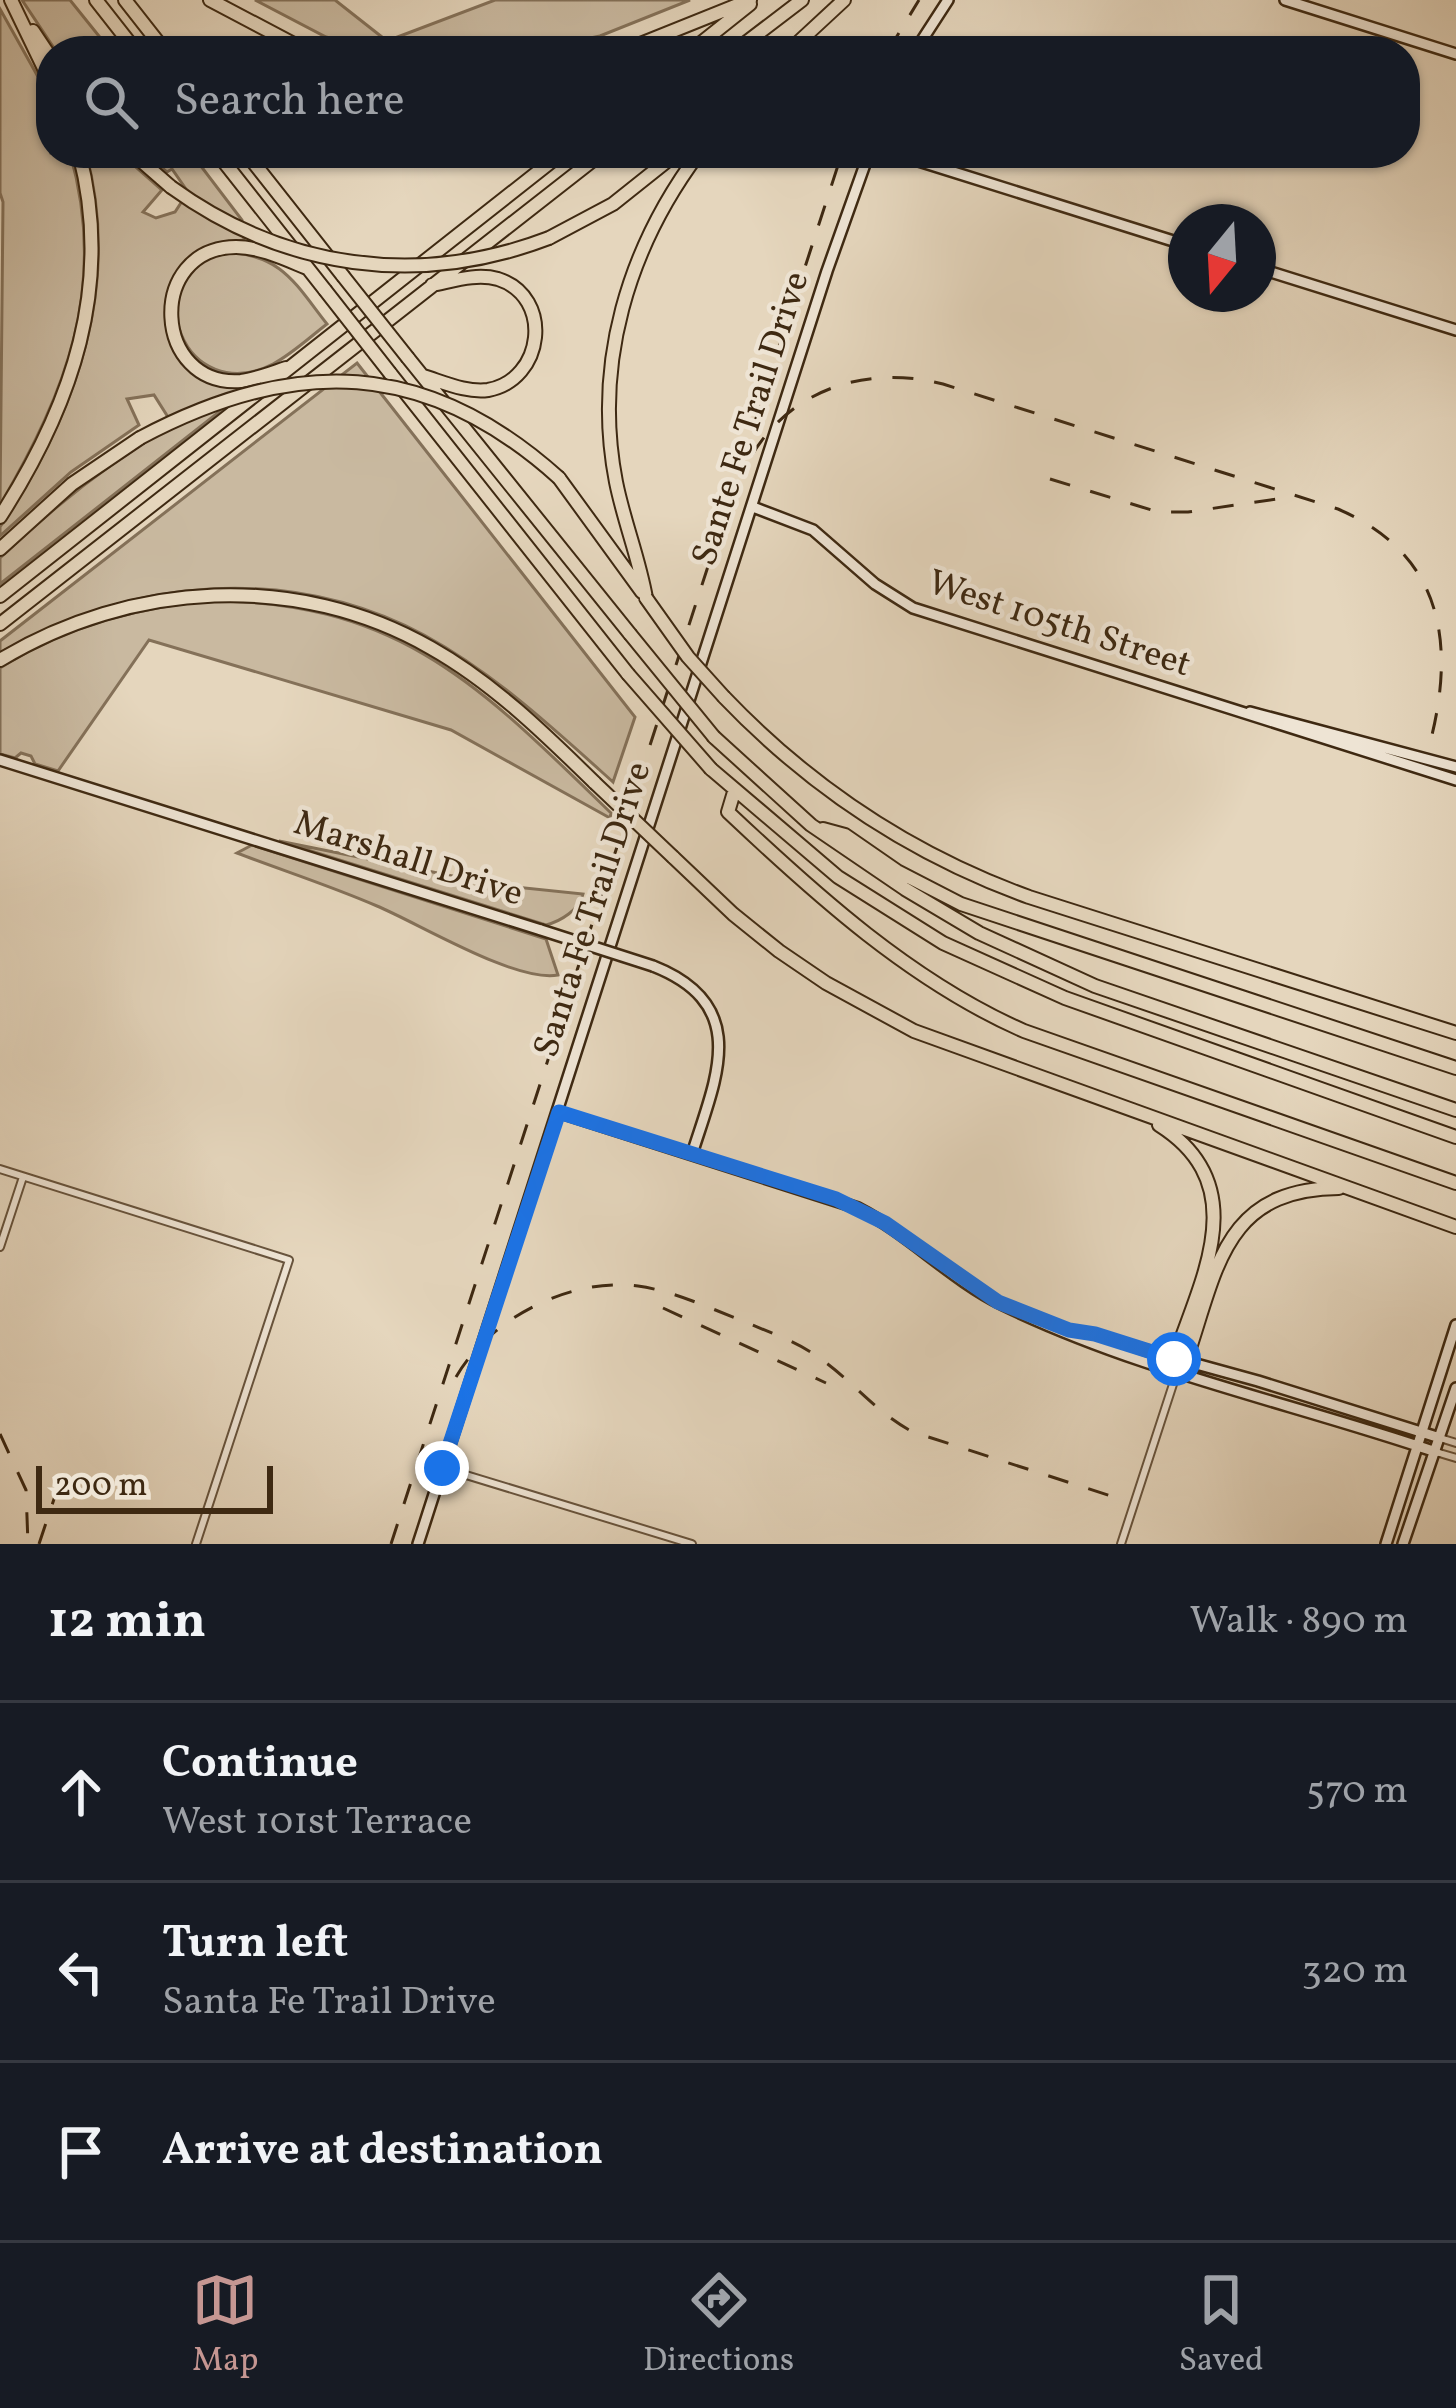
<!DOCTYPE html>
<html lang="en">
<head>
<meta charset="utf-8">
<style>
	:root { --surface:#171b24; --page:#20242c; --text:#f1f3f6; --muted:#9ea1a6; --line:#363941; --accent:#c59692 }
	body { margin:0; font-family:Vollkorn,serif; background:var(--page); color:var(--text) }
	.compass { position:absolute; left:1168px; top:204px; width:108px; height:108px; border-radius:50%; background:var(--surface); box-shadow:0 3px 9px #0004; rotate:198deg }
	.scale { position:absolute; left:36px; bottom:30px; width:237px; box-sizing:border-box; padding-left:12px; border:6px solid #3e2912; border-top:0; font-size:33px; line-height:42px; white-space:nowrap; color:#3e2912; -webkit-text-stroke:9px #eee4d4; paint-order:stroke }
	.stop { position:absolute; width:36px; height:36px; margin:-27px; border:9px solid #1a73e8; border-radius:50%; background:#fff }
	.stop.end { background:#1a73e8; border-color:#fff; box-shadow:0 3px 12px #0008 }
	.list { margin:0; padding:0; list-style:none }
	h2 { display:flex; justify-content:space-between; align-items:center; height:156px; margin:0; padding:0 48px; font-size:51px }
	h2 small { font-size:39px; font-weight:400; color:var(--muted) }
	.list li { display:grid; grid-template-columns:78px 1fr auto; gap:36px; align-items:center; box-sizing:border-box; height:180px; padding:0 48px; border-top:3px solid var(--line) }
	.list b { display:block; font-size:45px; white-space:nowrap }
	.list p { margin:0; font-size:39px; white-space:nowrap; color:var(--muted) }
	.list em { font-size:39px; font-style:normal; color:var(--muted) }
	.icon { flex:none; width:66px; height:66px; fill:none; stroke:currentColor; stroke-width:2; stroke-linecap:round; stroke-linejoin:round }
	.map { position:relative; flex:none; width:1456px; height:1544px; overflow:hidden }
	.search { position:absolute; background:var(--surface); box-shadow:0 3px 9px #0004; left:36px; right:36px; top:36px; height:132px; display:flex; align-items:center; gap:30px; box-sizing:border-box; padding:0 42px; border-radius:48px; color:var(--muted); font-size:45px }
	.sheet { height:696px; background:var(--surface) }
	nav { display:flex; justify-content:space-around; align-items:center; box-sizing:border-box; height:168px; border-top:3px solid var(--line); background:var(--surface); font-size:33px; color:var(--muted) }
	nav a { display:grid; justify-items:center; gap:6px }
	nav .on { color:var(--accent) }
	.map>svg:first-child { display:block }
	.green { fill:#c9b9a0; stroke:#847159; stroke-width:3 }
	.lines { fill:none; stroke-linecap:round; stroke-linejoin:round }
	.street-casing { stroke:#68543d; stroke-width:10 }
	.secondary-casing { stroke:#3e2912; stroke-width:14 }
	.highway-casing { stroke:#3e2912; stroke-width:16 }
	.street { stroke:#eee4d4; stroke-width:6 }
	.secondary { stroke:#eee4d4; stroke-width:9 }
	.highway { stroke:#e5d6bd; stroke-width:12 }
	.rail { stroke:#3e2912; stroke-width:3; stroke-dasharray:21 21; stroke-linecap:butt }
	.secondary-bridge-casing { stroke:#3e2912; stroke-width:14; stroke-linecap:butt }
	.highway-bridge-casing { stroke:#3e2912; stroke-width:16; stroke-linecap:butt }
	.secondary-bridge { stroke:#eee4d4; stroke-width:9 }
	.highway-bridge { stroke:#e5d6bd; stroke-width:12 }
	.route { stroke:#1a73e8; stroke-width:15 }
	.labels { text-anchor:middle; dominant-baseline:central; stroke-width:9; stroke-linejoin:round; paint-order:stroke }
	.street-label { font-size:36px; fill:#3e2912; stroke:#eee4d4 }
</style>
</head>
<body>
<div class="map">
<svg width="1456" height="1544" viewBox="0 0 1456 1544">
	<rect width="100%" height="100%" fill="#e5d6bd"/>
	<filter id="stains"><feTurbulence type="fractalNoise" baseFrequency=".00167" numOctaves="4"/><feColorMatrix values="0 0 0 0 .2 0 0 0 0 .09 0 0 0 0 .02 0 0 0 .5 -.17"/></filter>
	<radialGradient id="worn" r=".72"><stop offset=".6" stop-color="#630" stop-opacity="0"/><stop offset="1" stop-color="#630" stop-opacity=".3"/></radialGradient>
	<!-- green -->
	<path class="green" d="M22,0H70L111,51H56Z
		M255,0H335L387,41L495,0H690L600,36L543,48L385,51L326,37Z
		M0,9L51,100V153H70C108,285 67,391 0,505L3,202L0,193Z
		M86,153H120L162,190L143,212L156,218L175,212L188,192L172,169L167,172L146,153H191L242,220L244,240C187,245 153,283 170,341L224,384L243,387L233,401L0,584V558C54,506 108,463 173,425L154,395L127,399L139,425L71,472L0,536V527C75,416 122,287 86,153Z
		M225,252C282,255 294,282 327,324C310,337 292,354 273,364C185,409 133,279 225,252Z
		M357,363L635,717L613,782C554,729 494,673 424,635C288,563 130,578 0,653V641Z
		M204,601C399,599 481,687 611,813L610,818L451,730L149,640L58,771L35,764L31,756L21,753L15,758L0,754V668C64,627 129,610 204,601Z
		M279,841L497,885L583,894C579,910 561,921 546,925Z
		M252,845L546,939L558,975C516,983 418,923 377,906C331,886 284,871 237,853Z"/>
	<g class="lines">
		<defs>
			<path id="street" d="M0,1169L289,1260L196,1544
				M0,1247L23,1177
				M1440,1438L1456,1443
				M1436,1452L1456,1458
				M443,1468L692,1544
				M1121,1544L1177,1372"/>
			<path id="secondary" d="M1285,0L1456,54
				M915,51L948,0
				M893,153L1186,245
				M1258,268L1456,330
				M753,507L813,530L875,584L913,608L1456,780
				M1250,712L1456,767
				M0,760L541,930
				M653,966C752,1005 716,1078 692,1154
				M558,1112L858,1208C910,1235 950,1279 1003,1305C1139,1371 1292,1403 1436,1452
				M1080,1332L1258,1381L1440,1438
				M418,1544L827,271L869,153
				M1386,1544L1456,1325
				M1403,1544L1456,1388"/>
			<path id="highway" d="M11,0L51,83
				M96,0L136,51
				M125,0L165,51
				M210,0L307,51
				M33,31L51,58
				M623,51L750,0
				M691,51L750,4
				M735,51L802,0
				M789,51L844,0
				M132,153L171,187
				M217,153L325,290
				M246,153L343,276
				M549,238L613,204L677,153
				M408,358L630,634
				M286,368C271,373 256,379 241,381C153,388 145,248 236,247C260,247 285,259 307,268
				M390,373L628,674
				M423,376C443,382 467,393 488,390C544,380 554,297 498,279C476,273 453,281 432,285
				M559,478L642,592
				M0,517C72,405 114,285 79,153
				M0,549L72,484L140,438
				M0,596L562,153
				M646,598C639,558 624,522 616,482C593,364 628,248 699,153
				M0,624L602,153
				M0,660C131,581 297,571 431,648C493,683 545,734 595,783
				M724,697C811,788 910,854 1029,897L1456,1033
				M714,737L811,825L905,889L979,933L1095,986L1456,1110
				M711,769L838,877L943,943L1065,998L1456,1137
				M734,792L728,812C816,895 912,982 1024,1031L1456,1183
				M823,829L845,835L897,871L961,904L1456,1068
				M673,857L733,914L779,951L826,983L914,1031L1456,1227
				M1159,1125C1254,1185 1202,1277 1174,1359L1177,1372
				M1177,1372L1185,1363C1217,1271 1222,1189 1339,1188"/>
		</defs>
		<!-- street casing -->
		<use href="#street" class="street-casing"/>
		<!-- secondary casing -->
		<use href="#secondary" class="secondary-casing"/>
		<!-- highway casing -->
		<use href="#highway" class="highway-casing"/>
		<!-- street -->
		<use href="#street" class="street"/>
		<!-- secondary -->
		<use href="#secondary" class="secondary"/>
		<!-- highway -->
		<use href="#highway" class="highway"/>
		<!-- rail -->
		<path class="rail" d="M888,51L919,0
			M752,455C793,387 869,365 943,384L1338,509C1440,553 1456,639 1431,739
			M1050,479L1158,512H1188L1284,498
			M663,1308L826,1383
			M456,1377C489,1319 570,1277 638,1286C674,1291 709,1308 743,1321C768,1332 796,1341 818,1357C852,1380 876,1413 913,1432L1114,1497
			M0,1434L26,1490L28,1544
			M39,1544L57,1490
			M391,1544L842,153"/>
		<defs>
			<path id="secondary-bridge" d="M541,930L653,966"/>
			<path id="highway-bridge" d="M171,187C284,269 418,288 549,238
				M343,276L408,358
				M325,290L390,373
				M140,438C294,356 426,358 559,478
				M646,598L688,657L724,697
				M630,634L714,737
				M628,674L711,769
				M595,783L673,857"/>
		</defs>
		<!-- secondary-bridge casing -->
		<use href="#secondary-bridge" class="secondary-bridge-casing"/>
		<!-- highway-bridge casing -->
		<use href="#highway-bridge" class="highway-bridge-casing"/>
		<!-- secondary-bridge -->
		<use href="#secondary-bridge" class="secondary-bridge"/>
		<!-- highway-bridge -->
		<use href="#highway-bridge" class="highway-bridge"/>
	</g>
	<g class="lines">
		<!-- route -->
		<path class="route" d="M442,1468L559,1112L836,1199L885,1223L998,1302L1069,1330L1095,1334L1174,1359"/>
	</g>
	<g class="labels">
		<!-- street labels -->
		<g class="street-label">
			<text transform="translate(752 419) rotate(-72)">Sante Fe Trail Drive</text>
			<text transform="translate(1059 625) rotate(18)">West 105th Street</text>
			<text transform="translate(408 860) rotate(18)">Marshall Drive</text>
			<text transform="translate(594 910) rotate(-72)">Santa Fe Trail Drive</text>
		</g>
	</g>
	<rect width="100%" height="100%" filter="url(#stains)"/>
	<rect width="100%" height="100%" fill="url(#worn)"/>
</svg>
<svg class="compass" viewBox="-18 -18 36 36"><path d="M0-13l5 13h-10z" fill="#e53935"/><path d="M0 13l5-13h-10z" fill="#9ea1a6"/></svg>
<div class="scale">200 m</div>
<div class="stop" style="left:1174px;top:1359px"></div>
<div class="stop end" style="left:442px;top:1468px"></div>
<div class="search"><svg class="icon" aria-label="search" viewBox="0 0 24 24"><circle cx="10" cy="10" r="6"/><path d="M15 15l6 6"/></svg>Search here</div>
</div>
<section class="sheet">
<h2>12 min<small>Walk · 890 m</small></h2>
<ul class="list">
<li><svg class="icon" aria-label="ahead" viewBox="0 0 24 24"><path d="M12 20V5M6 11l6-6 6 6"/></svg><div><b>Continue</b><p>West 101st Terrace</p></div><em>570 m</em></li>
<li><svg class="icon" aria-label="left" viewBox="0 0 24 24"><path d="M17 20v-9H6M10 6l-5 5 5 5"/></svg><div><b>Turn left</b><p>Santa Fe Trail Drive</p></div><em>320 m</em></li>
<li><svg class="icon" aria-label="arrive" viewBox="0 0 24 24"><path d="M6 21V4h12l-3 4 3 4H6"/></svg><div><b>Arrive at destination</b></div></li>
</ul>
</section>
<nav>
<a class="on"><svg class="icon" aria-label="map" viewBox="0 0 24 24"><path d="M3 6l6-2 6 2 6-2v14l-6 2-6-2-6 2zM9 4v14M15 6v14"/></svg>Map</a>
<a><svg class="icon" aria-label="directions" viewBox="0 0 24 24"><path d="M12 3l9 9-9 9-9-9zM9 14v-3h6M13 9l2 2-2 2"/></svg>Directions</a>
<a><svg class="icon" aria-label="saved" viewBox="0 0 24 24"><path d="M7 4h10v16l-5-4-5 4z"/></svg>Saved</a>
</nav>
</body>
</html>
